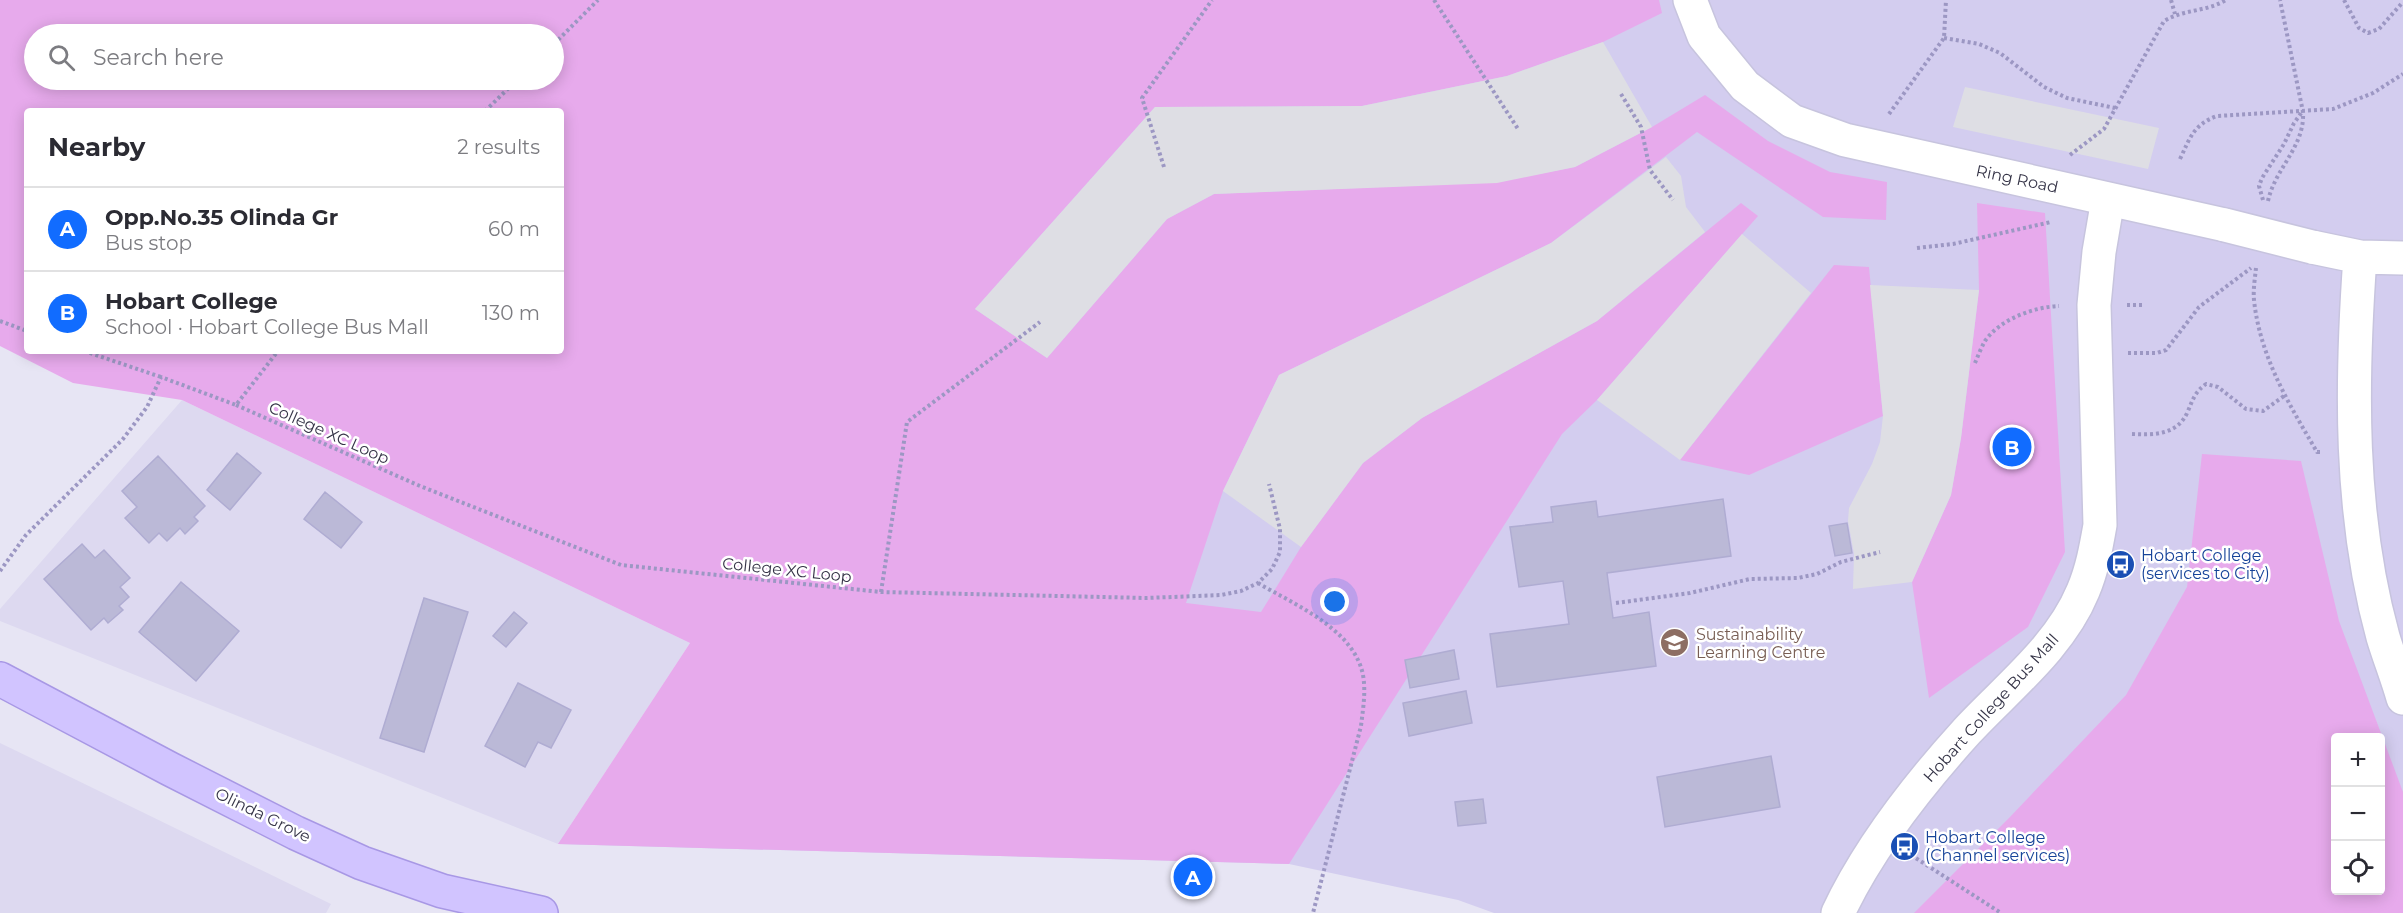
<!DOCTYPE html>
<html lang="en">
<head>
<meta charset="utf-8">
<style>
	:root { --surface:#fff; --page:#f2f2f3; --text:#2b2b33; --muted:#7c7c81; --line:#e1e1e2; --accent:#116cff }
	body { margin:0; font-family:Montserrat,sans-serif; background:var(--page); color:var(--text) }
	.controls { position:absolute; right:18px; bottom:18px; display:grid; overflow:hidden; border-radius:6px; box-shadow:0 3px 15px #0003 }
	.controls button { width:54px; height:54px; display:grid; place-items:center; padding:0; border:0; border-bottom:2px solid var(--line); background:var(--surface); color:var(--text); font:30px sans-serif }
	.you { position:absolute; left:1335px; top:602px; width:21px; height:21px; margin:-15px; border:4px solid #fff; border-radius:50%; background:#1a73e8; box-shadow:0 0 0 9px #1a73e833 }
	.badge { display:grid; place-items:center; width:39px; height:39px; border-radius:50%; background:var(--accent); color:#fff; font-size:20px; font-weight:700 }
	.pin { position:absolute; translate:-50% -50%; border:3px solid #fff; box-shadow:0 2px 6px #0006 }
	.list { margin:0; padding:0; list-style:none }
	h2 { display:flex; justify-content:space-between; align-items:center; height:78px; margin:0; padding:0 24px; font-size:26px }
	h2 small { font-size:20px; font-weight:400; color:var(--muted) }
	.list li { display:grid; grid-template-columns:39px 1fr auto; gap:18px; align-items:center; box-sizing:border-box; height:84px; padding:0 24px; border-top:2px solid var(--line) }
	.list b { display:block; font-size:22px; white-space:nowrap }
	.list p { margin:0; font-size:20px; white-space:nowrap; color:var(--muted) }
	.list em { font-size:20px; font-style:normal; color:var(--muted) }
	.icon { flex:none; width:33px; height:33px; fill:none; stroke:currentColor; stroke-width:2; stroke-linecap:round; stroke-linejoin:round }
	.map { position:relative; flex:none; width:2403px; height:913px; overflow:hidden }
	.search { position:absolute; background:var(--surface); box-shadow:0 3px 15px #0003; left:24px; top:24px; width:540px; height:66px; display:flex; align-items:center; gap:15px; box-sizing:border-box; padding:0 21px; border-radius:33px; color:var(--muted); font-size:22px }
	.panel { position:absolute; background:var(--surface); box-shadow:0 3px 15px #0003; left:24px; top:108px; width:540px; height:246px; border-radius:6px }
	.map>svg:first-child { display:block }
	.residential { fill:#ddd9f0 }
	.education { fill:#d3cdef; fill-rule:evenodd }
	.green { fill:#e7aaec; fill-rule:evenodd }
	.parking { fill:#dedee4 }
	.building { fill:#bbb9d7; stroke:#afacd2; stroke-width:1.5 }
	.lines { fill:none; stroke-linecap:round; stroke-linejoin:round }
	.minor-casing { stroke:#c7c4de; stroke-width:36 }
	.secondary-casing { stroke:#a898e5; stroke-width:36 }
	.path { stroke:#9c97c3; stroke-width:4; stroke-dasharray:3 3; stroke-linecap:butt }
	.minor { stroke:#fff; stroke-width:33 }
	.secondary { stroke:#d1c4ff; stroke-width:33 }
	.minor-bridge-casing { stroke:#c7c4de; stroke-width:36; stroke-linecap:butt }
	.minor-bridge { stroke:#fff; stroke-width:33 }
	.labels { text-anchor:middle; dominant-baseline:central; stroke-width:5; stroke-linejoin:round; paint-order:stroke }
	.street-label { font-size:16px; fill:#353447; stroke:#fff }
	.transit-label { font-size:16px; fill:#164399; stroke:#fff; text-anchor:start }
	.education-label { font-size:16px; fill:#785e54; stroke:#fff; text-anchor:start }
</style>
</head>
<body>
<div class="map">
<svg width="2403" height="913" viewBox="0 0 2403 913">
	<rect width="100%" height="100%" fill="#e7e5f4"/>
	<!-- residential -->
	<path class="residential" d="M182,400L690,643L558,844L0,621V609Z
		M0,743L60,772L331,904L326,913H0Z"/>
	<!-- education -->
	<path class="education" d="M1137,0H2403V913H1494L1458,900L1289,864L558,844ZM2336,738H2380V890H2336Z"/>
	<!-- green -->
	<path class="green" d="M0,0H1659L1662,13L1603,42L1507,76L1362,106L1155,107L975,309L1047,358L1167,219L1214,194L1497,182L1575,167L1652,127L1705,95L1768,141L1830,172L1887,182L1886,220L1823,217L1697,132L1551,243L1279,375L1223,491L1186,603L1261,612L1301,547L1363,463L1422,418L1597,321L1741,203L1758,216L1597,400L1562,434L1289,864L558,844L690,643L182,400L73,383L0,346ZM34,34H554V80H34ZM27,111H561V351H27Z
		M1977,203L2045,213L2065,552L2028,627L1929,698L1912,582L1951,495L1961,438L1979,290Z
		M1834,265L1869,267L1883,416L1749,475L1680,460Z
		M2202,454L2301,461L2339,621L2403,792V913H1914L2010,817L2126,695L2187,587ZM2336,738H2380V890H2336Z"/>
	<!-- parking -->
	<path class="parking" d="M1603,42L1652,127L1575,167L1497,183L1214,194L1167,219L1047,358L975,309L1155,107L1362,106L1507,76Z
		M1965,87L2159,128L2148,169L1953,127Z
		M1666,157L1681,176L1686,207L1705,232L1597,321L1422,418L1363,463L1301,547L1223,491L1279,375L1551,243Z
		M1742,234L1811,293L1680,460L1597,400Z
		M1870,285L1979,290L1961,438L1951,495L1912,582L1853,589L1854,554L1848,521L1849,508L1872,464L1880,442L1883,416Z"/>
	<!-- building -->
	<path class="building" d="M237,453L261,473L230,510L207,490Z
		M158,456L205,506L194,517L198,521L185,534L180,528L167,541L159,533L149,543L125,518L137,507L122,491Z
		M325,492L362,522L341,548L304,519Z
		M1723,499L1731,556L1607,573L1613,618L1649,612L1656,666L1497,687L1490,634L1569,624L1563,581L1519,587L1510,527L1553,522L1551,507L1596,501L1598,517Z
		M1847,523L1852,553L1835,556L1829,526Z
		M82,544L95,558L104,550L130,578L120,587L129,597L119,606L123,610L108,623L104,618L91,630L44,579Z
		M181,582L239,631L196,681L139,632Z
		M424,598L468,612L424,752L380,738Z
		M514,612L527,623L506,647L493,636Z
		M1454,650L1459,679L1410,688L1405,660Z
		M518,683L571,710L551,748L538,742L525,767L485,746Z
		M1466,691L1472,723L1409,736L1403,703Z
		M1771,756L1780,807L1665,827L1657,777Z
		M1483,799L1486,823L1458,826L1455,802Z"/>
	<g class="lines">
		<defs>
			<path id="minor" d="M1690,0L1704,36L1745,86L1792,121L1845,140L2225,225
				M2312,247L2360,257L2403,258
				M2360,257C2351,383 2349,514 2383,637C2389,657 2397,677 2403,698
				M1838,913C1869,847 1918,785 1967,731C2007,688 2060,647 2083,591C2092,570 2096,548 2100,525L2094,305L2099,252L2108,199"/>
			<path id="secondary" d="M0,679L170,769L296,833L362,863L442,891L541,913"/>
		</defs>
		<!-- minor casing -->
		<use href="#minor" class="minor-casing"/>
		<!-- secondary casing -->
		<use href="#secondary" class="secondary-casing"/>
		<!-- path -->
		<path class="path" d="M1434,0L1518,129
			M2171,0L2175,14
			M2344,0L2359,28L2368,33L2379,29L2403,2
			M1944,38L1979,44L2000,53L2044,87L2067,98L2115,108
			M554,44L598,0
			M1621,94L1641,127L1650,170L1673,200
			M485,111L517,80
			M1889,114L1944,38L1946,0
			M2070,155L2104,129L2164,21C2184,9 2206,12 2226,0
			M2180,159C2190,138 2193,125 2217,116L2333,109L2373,93L2403,74
			M1164,167L1142,98L1212,0
			M2263,200L2259,186L2262,178L2284,144L2294,123L2302,112
			M2268,201C2275,168 2305,147 2303,112L2280,0
			M1917,248L1953,244L2051,222
			M2256,268C2255,278 2253,290 2254,300C2260,357 2289,404 2317,452H2321
			M2127,305H2144
			M0,321L27,331
			M84,351L161,377
			M2128,353H2157L2166,350L2199,307L2251,268
			M1975,363C1978,356 1981,348 1985,341C2000,319 2034,307 2059,306
			M236,405L420,486L621,565L881,592L1147,598L1221,595L1241,591L1258,583L1272,569L1280,552V529L1269,484
			M2132,434C2155,435 2178,435 2188,411C2193,399 2195,392 2206,384L2218,387L2246,409L2263,411L2284,396
			M0,571L26,535L123,439L147,407L161,377L236,405L278,351
			M1258,583C1295,605 1354,629 1363,675C1366,692 1363,709 1361,726L1313,913
			M881,592L907,422L1040,322
			M1616,603L1690,593L1750,579L1798,578L1817,574L1841,562L1880,552
			M1911,855L2001,913"/>
		<!-- minor -->
		<use href="#minor" class="minor"/>
		<!-- secondary -->
		<use href="#secondary" class="secondary"/>
		<defs>
			<path id="minor-bridge" d="M2225,225L2312,247"/>
		</defs>
		<!-- minor-bridge casing -->
		<use href="#minor-bridge" class="minor-bridge-casing"/>
		<!-- minor-bridge -->
		<use href="#minor-bridge" class="minor-bridge"/>
	</g>
	<!-- icons -->
	<defs>
		<symbol id="bus-disc" viewBox="-11 -11 22 22"><circle r="9.5" fill="#1a4fb4" stroke="#fff"/><path d="M-5-6H5V4H4V6H2V4H-2V6H-4V4H-5ZM-3.5-4V0h7V-4ZM-3.5 1.2v1.5H-2V1.2ZM2 1.2v1.5H3.5V1.2Z" fill="#fff"/></symbol>
		<symbol id="school-disc" viewBox="-11 -11 22 22"><circle r="9.5" fill="#8d6e63" stroke="#fff"/><path d="M0-5L7-2L0 1L-7-2ZM-4 1L0 2.5L4 1V4Q0 6-4 4Z" fill="#fff"/></symbol>
	</defs>
	<g fill-rule="evenodd">
		<use href="#bus-disc" x="2104" y="548" width="33" height="33"/>
		<use href="#school-disc" x="1658" y="626" width="33" height="33"/>
		<use href="#bus-disc" x="1888" y="830" width="33" height="33"/>
	</g>
	<g class="labels">
		<!-- street labels -->
		<g class="street-label">
			<text transform="translate(2017 179) rotate(12)">Ring Road</text>
			<text transform="translate(329 433) rotate(24)">College XC Loop</text>
			<text transform="translate(787 570) rotate(6)">College XC Loop</text>
			<text transform="translate(1991 708) rotate(-48)">Hobart College Bus Mall</text>
			<text transform="translate(263 815) rotate(26)">Olinda Grove</text>
		</g>
		<!-- transit labels -->
		<g class="transit-label">
			<text x="2141" y="555">Hobart College<tspan x="2141" dy="18">(services to City)</tspan></text>
			<text x="1925" y="837">Hobart College<tspan x="1925" dy="18">(Channel services)</tspan></text>
		</g>
		<!-- education labels -->
		<g class="education-label">
			<text x="1696" y="634">Sustainability<tspan x="1696" dy="18">Learning Centre</tspan></text>
		</g>
	</g>
</svg>
<div class="controls">
<button>+</button>
<button>−</button>
<button><svg class="icon" aria-label="locate" viewBox="0 0 24 24"><circle cx="12" cy="12" r="6"/><path d="M12 2v4M12 18v4M2 12h4M18 12h4"/></svg></button>
</div>
<div class="you"></div>
<div class="pin badge" style="left:1193px;top:877px">A</div>
<div class="pin badge" style="left:2012px;top:447px">B</div>
<div class="search"><svg class="icon" aria-label="search" viewBox="0 0 24 24"><circle cx="10" cy="10" r="6"/><path d="M15 15l6 6"/></svg>Search here</div>
<section class="panel">
<h2>Nearby<small>2 results</small></h2>
<ul class="list">
<li><span class="badge">A</span><div><b>Opp.No.35 Olinda Gr</b><p>Bus stop</p></div><em>60 m</em></li>
<li><span class="badge">B</span><div><b>Hobart College</b><p>School · Hobart College Bus Mall</p></div><em>130 m</em></li>
</ul>
</section>
</div>
</body>
</html>
